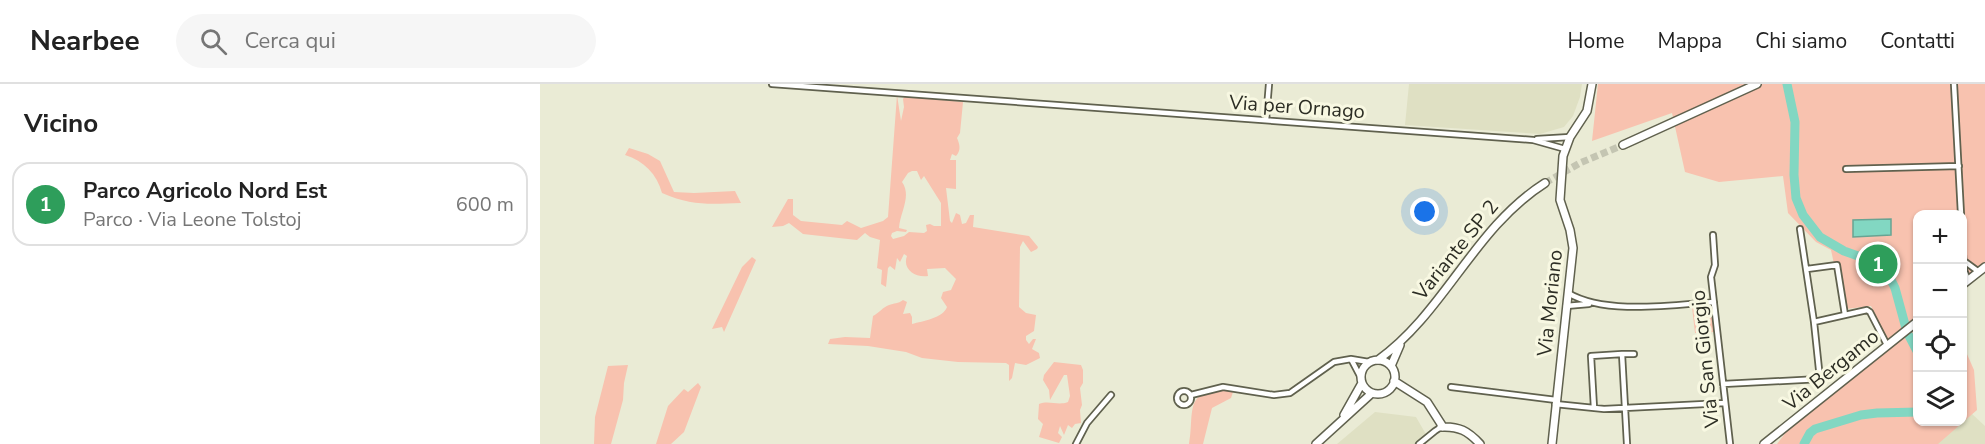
<!DOCTYPE html>
<html lang="it">
<head>
<meta charset="utf-8">
<style>
	:root { --surface:#fff; --page:#f6f6f6; --text:#222; --muted:#767676; --line:#e0e0e0; --accent:#2563eb }
	body { margin:0; font-family:"Nunito Sans",sans-serif; background:var(--page); color:var(--text) }
	.controls { position:absolute; right:18px; bottom:18px; display:grid; overflow:hidden; border-radius:12px; box-shadow:0 2px 4px #0004 }
	.controls button { width:54px; height:54px; display:grid; place-items:center; padding:0; border:0; border-bottom:2px solid var(--line); background:var(--surface); color:var(--text); font:30px sans-serif }
	.you { position:absolute; left:885px; top:128px; width:21px; height:21px; margin:-15px; border:4px solid #fff; border-radius:50%; background:#1a73e8; box-shadow:0 0 0 9px #1a73e833 }
	.badge { display:grid; place-items:center; width:39px; height:39px; border-radius:50%; background:var(--accent); color:#fff; font-size:20px; font-weight:700 }
	.pin { position:absolute; translate:-50% -50%; border:3px solid #fff; box-shadow:0 2px 6px #0006 }
	.list { margin:0; padding:0; list-style:none }
	h2 { display:flex; justify-content:space-between; align-items:center; height:78px; margin:0; padding:0 24px; font-size:26px }
	h2 small { font-size:20px; font-weight:400; color:var(--muted) }
	.list li { display:grid; grid-template-columns:39px 1fr auto; gap:18px; align-items:center; box-sizing:border-box; height:84px; margin:0 12px 12px; padding:0 12px; border:2px solid var(--line); border-radius:18px }
	.list b { display:block; font-size:22px; white-space:nowrap }
	.list p { margin:0; font-size:20px; white-space:nowrap; color:var(--muted) }
	.list em { font-size:20px; font-style:normal; color:var(--muted) }
	.icon { flex:none; width:33px; height:33px; fill:none; stroke:currentColor; stroke-width:2; stroke-linecap:round; stroke-linejoin:round }
	.map { position:relative; flex:none; width:1445px; height:360px; overflow:hidden }
	header { display:flex; align-items:center; gap:36px; box-sizing:border-box; height:84px; padding:0 30px; background:var(--surface); border-bottom:2px solid var(--line) }
	header strong { font-size:28px }
	nav { display:flex; gap:33px; margin-inline-start:auto; font-size:21px }
	.search { width:420px; height:54px; background:var(--page); display:flex; align-items:center; gap:15px; box-sizing:border-box; padding:0 21px; border-radius:33px; color:var(--muted); font-size:22px }
	main { display:flex }
	aside { flex:1; background:var(--surface) }
	.map>svg:first-child { display:block }
	.built { fill:#dfe0c3 }
	.green { fill:#f8c2af; fill-rule:evenodd }
	.water { fill:#82d7c2; stroke:#68a493; stroke-width:1.5 }
	.lines { fill:none; stroke-linecap:round; stroke-linejoin:round }
	.river { stroke:#82d7c2; stroke-width:9 }
	.secondary-tunnel { stroke:#c4c5b2; stroke-width:7; stroke-dasharray:7 3.5; stroke-linecap:butt }
	.street-casing { stroke:#60614e; stroke-width:8 }
	.secondary-casing { stroke:#60614e; stroke-width:10 }
	.street { stroke:#fff; stroke-width:4.5 }
	.secondary { stroke:#fff; stroke-width:7 }
	.labels { text-anchor:middle; dominant-baseline:central; stroke-width:6; stroke-linejoin:round; paint-order:stroke }
	.street-label { font-size:20px; fill:#2c2d24; stroke:#f8f8e2 }
</style>
</head>
<body>
<header>
<strong>Nearbee</strong>
<div class="search"><svg class="icon" aria-label="search" viewBox="0 0 24 24"><circle cx="10" cy="10" r="6"/><path d="M15 15l6 6"/></svg>Cerca qui</div>
<nav><a>Home</a><a>Mappa</a><a>Chi siamo</a><a>Contatti</a></nav>
</header>
<main>
<aside>
<h2>Vicino<small></small></h2>
<ul class="list">
<li><span class="badge" style="background:#2e9e5b">1</span><div><b>Parco Agricolo Nord Est</b><p>Parco · Via Leone Tolstoj</p></div><em>600 m</em></li>
</ul>
</aside>
<div class="map">
<svg width="1445" height="360" viewBox="0 0 1445 360">
	<rect width="100%" height="100%" fill="#eaebd5"/>
	<!-- built -->
	<path class="built" d="M869,0H1042L1040,13L1033,32L1024,43L1000,50L865,41Z
		M835,328L876,333L887,352L878,360H797Z
		M1431,329L1445,342V360H1397Z"/>
	<!-- green -->
	<path class="green" d="M1058,0H1445V187L1423,204L1422,130H1378V338H1422L1423,261L1434,286L1437,326L1398,360H1237L1249,344L1350,262L1331,222L1306,225L1299,181L1294,180L1291,166L1276,158L1248,129L1243,92L1179,98L1145,88L1132,29L1052,57Z
		M357,11L361,37L364,23L363,15L365,12L423,18L420,49L417,54C420,61 421,66 416,72L412,70L410,76H416V105L406,104L410,137L412,139L416,129L420,131L422,140L426,139L430,131H434L433,143L489,152L498,163L497,165L491,168L483,157L480,163L479,223L486,229L496,231L494,247L486,252V256L489,260L493,255H496L492,265L499,269L500,274L486,281L475,279L472,294L469,297V281L466,279L418,278L382,274L366,268L328,262L288,260L290,255L305,253L330,254L333,232C339,229 343,223 349,221C354,219 358,220 363,216L367,218L363,230L370,229L372,233V240C383,237 403,234 407,223L401,214L403,208L411,206L416,195L405,184L387,185L388,192C375,194 362,185 367,172L364,170L360,178L357,174L355,186L350,182L348,184L346,203L341,200L342,186L337,184L340,156L330,153L325,149L317,156L263,150L249,139L243,142L232,143L248,115H253V131L261,137L302,141L307,137L321,144L343,137L348,133ZM372,87H377L381,96L384,92L401,119V142H394L390,140L386,141L387,147L384,149L369,148L364,152L353,155L351,152L352,149L357,147L366,148L367,146L359,144C360,128 372,112 362,98L368,89Z
		M89,64L108,70L120,77L134,108L154,109L195,107L201,119C169,120 152,122 122,109C117,90 104,77 85,71Z
		M212,173L216,176L184,248L182,243L172,245L202,183Z
		M1170,222L1174,248L1155,249L1152,223Z
		M514,278L541,281L543,286V299L540,304L542,321L540,326L541,339L535,340L532,344L528,341L524,351L520,342L518,349L522,353L519,359L499,353L503,340L498,335L499,320C509,316 518,322 528,318L530,312L527,291H524L510,316L509,306L503,296L504,291Z
		M88,281L84,299L83,316L71,360H54L55,333L68,282Z
		M158,299L161,303L144,348L131,360H116L128,322L144,305L148,308Z
		M690,306L693,308L691,314L672,324L663,360H649C655,329 642,304 690,306Z"/>
	<!-- water -->
	<path class="water" d="M1351,135V151L1313,153V136Z"/>
	<g class="lines">
		<!-- river -->
		<path class="river" d="M1247,0L1255,38L1254,91L1256,114L1263,131L1280,153L1304,167L1335,178L1347,188L1355,204L1367,248L1378,269
			M1264,360L1270,349L1275,345L1321,331L1337,329L1378,328"/>
		<!-- secondary-tunnel -->
		<path class="secondary-tunnel" d="M1005,99L1040,79L1083,61"/>
		<defs>
			<path id="street" d="M232,0L993,56L1025,65
				M1414,0L1421,130
				M726,36L729,0
				M997,55L1030,53
				M1306,85L1419,82
				M1173,151L1175,181L1171,193L1190,360
				M1422,154L1424,186L1428,196
				M1424,177L1439,188
				M1267,185L1297,181L1305,231
				M1028,209C1065,231 1131,221 1174,218
				M1026,222L1049,220
				M1274,238L1327,226L1330,228L1347,261
				M1082,270H1094
				M821,294L811,275L829,278
				M1183,300L1280,295L1274,238L1260,145
				M911,303L1016,316
				M637 314a7 7 0 1 1 14 0a7 7 0 1 1-14 0Z
				M651,311L683,303L734,311L750,309L794,278L811,275
				M1015,320L1064,325L1185,319
				M1054,324L1051,272L1082,270L1087,360
				M536,360L547,339L571,311
				M879,360L895,347L901,343"/>
			<path id="secondary" d="M1083,61L1217,0
				M1422,201L1445,183
				M821 293a17 17 0 1 1 34 0a17 17 0 1 1-34 0Z
				M838,276C905,228 934,144 1005,99
				M851,282L860,261
				M854,297L887,318L903,343
				M804,331L822,299
				M901,343C919,342 928,347 940,360
				M776,360L832,309
				M1012,360L1033,164L1030,146L1020,116L1023,72L1030,53L1047,27L1052,0
				M1224,360L1378,237"/>
		</defs>
		<!-- street casing -->
		<use href="#street" class="street-casing"/>
		<!-- secondary casing -->
		<use href="#secondary" class="secondary-casing"/>
		<!-- street -->
		<use href="#street" class="street"/>
		<!-- secondary -->
		<use href="#secondary" class="secondary"/>
	</g>
	<g class="labels">
		<!-- street labels -->
		<g class="street-label">
			<text transform="translate(757 23) rotate(4)">Via per Ornago</text>
			<text transform="translate(916 166) rotate(-51)">Variante SP 2</text>
			<text transform="translate(1010 219) rotate(-84)">Via Moriano</text>
			<text transform="translate(1165 275) rotate(-96)">Via San Giorgio</text>
			<text transform="translate(1291 286) rotate(-39)">Via Bergamo</text>
		</g>
	</g>
</svg>
<div class="controls">
<button>+</button>
<button>−</button>
<button><svg class="icon" aria-label="locate" viewBox="0 0 24 24"><circle cx="12" cy="12" r="6"/><path d="M12 2v4M12 18v4M2 12h4M18 12h4"/></svg></button>
<button><svg class="icon" aria-label="layers" viewBox="0 0 24 24"><path d="M12 4l9 5-9 5-9-5zM3 14l9 5 9-5"/></svg></button>
</div>
<div class="you"></div>
<div class="pin badge" style="left:1338px;top:180px;background:#2e9e5b">1</div>
</div>
</main>
</body>
</html>
